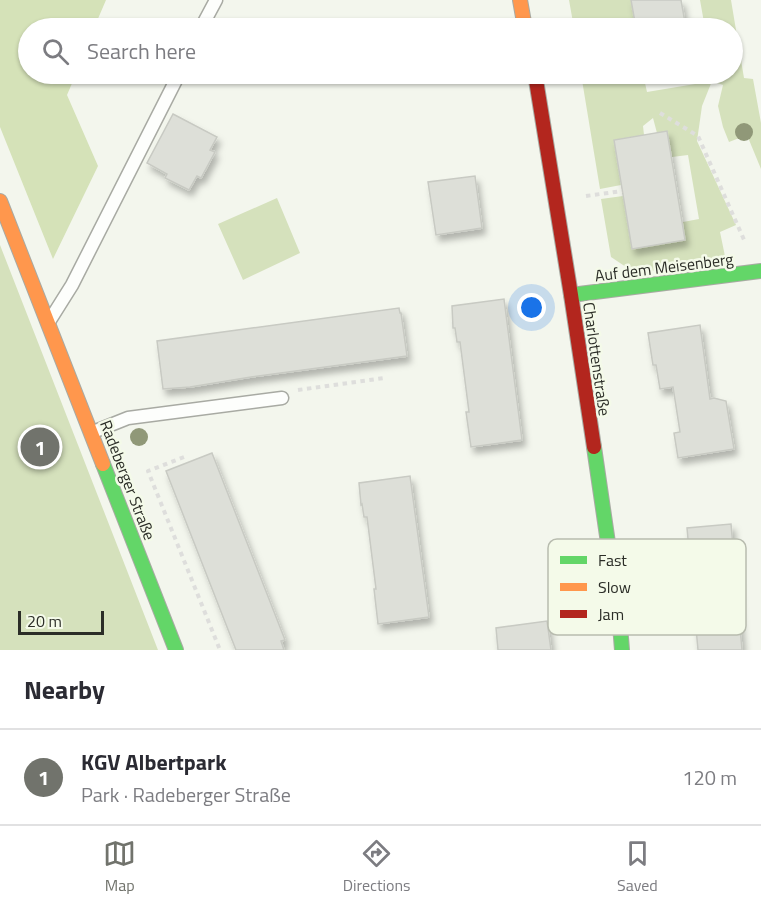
<!DOCTYPE html>
<html lang="en">
<head>
<meta charset="utf-8">
<style>
	:root { --surface:#fff; --page:#f2f2f3; --text:#2b2b33; --muted:#7c7c81; --line:#e1e1e2; --accent:#71736c }
	body { margin:0; font-family:"Titillium Web",sans-serif; background:var(--page); color:var(--text) }
	.scale { position:absolute; left:18px; bottom:15px; width:86px; box-sizing:border-box; padding-left:6px; border:3px solid #2b2d27; border-top:0; font-size:16px; line-height:21px; white-space:nowrap; color:#2b2d27; -webkit-text-stroke:4px #f4fae9; paint-order:stroke }
	.you { position:absolute; left:532px; top:308px; width:21px; height:21px; margin:-15px; border:4px solid #fff; border-radius:50%; background:#1a73e8; box-shadow:0 0 0 9px #1a73e833 }
	.badge { display:grid; place-items:center; width:39px; height:39px; border-radius:50%; background:var(--accent); color:#fff; font-size:20px; font-weight:700 }
	.pin { position:absolute; translate:-50% -50%; border:3px solid #fff; box-shadow:0 2px 6px #0006 }
	.list { margin:0; padding:0; list-style:none }
	h2 { display:flex; justify-content:space-between; align-items:center; height:78px; margin:0; padding:0 24px; font-size:26px }
	h2 small { font-size:20px; font-weight:400; color:var(--muted) }
	.list li { display:grid; grid-template-columns:39px 1fr auto; gap:18px; align-items:center; box-sizing:border-box; height:96px; padding:0 24px; border-top:2px solid var(--line) }
	.list b { display:block; font-size:22px; white-space:nowrap }
	.list p { margin:0; font-size:20px; white-space:nowrap; color:var(--muted) }
	.list em { font-size:20px; font-style:normal; color:var(--muted) }
	.icon { flex:none; width:33px; height:33px; fill:none; stroke:currentColor; stroke-width:2; stroke-linecap:round; stroke-linejoin:round }
	.map { position:relative; flex:none; width:761px; height:650px; overflow:hidden }
	.search { position:absolute; background:var(--surface); box-shadow:0 2px 4px #0004; left:18px; right:18px; top:18px; height:66px; display:flex; align-items:center; gap:15px; box-sizing:border-box; padding:0 21px; border-radius:33px; color:var(--muted); font-size:22px }
	.sheet { height:174px; background:var(--surface) }
	nav { display:flex; justify-content:space-around; align-items:center; box-sizing:border-box; height:84px; border-top:2px solid var(--line); background:var(--surface); font-size:16px; color:var(--muted) }
	nav a { display:grid; justify-items:center; gap:3px }
	nav .on { color:var(--accent) }
	.map>svg:first-child { display:block }
	.green { fill:#d5e1bc }
	.forest { fill:#d5e2b8 }
	.building { fill:#dddfd8; stroke:#c8cac3; stroke-width:1.5; filter:url(#shadow) }
	.lines { fill:none; stroke-linecap:round; stroke-linejoin:round }
	.lane-casing { stroke:#a8aaa3; stroke-width:15 }
	.fast-casing { stroke:#a8aaa3; stroke-width:16 }
	.slow-casing { stroke:#a8aaa3; stroke-width:16 }
	.jam-casing { stroke:#a8aaa3; stroke-width:16 }
	.path { stroke:#dededc; stroke-width:4; stroke-dasharray:4.5 4.5; stroke-linecap:butt }
	.lane { stroke:#fdfefc; stroke-width:12 }
	.fast { stroke:#63d668; stroke-width:14 }
	.slow { stroke:#ff974d; stroke-width:14 }
	.jam { stroke:#b3261e; stroke-width:14 }
	.tree { fill:#909878 }
	.labels { text-anchor:middle; dominant-baseline:central; stroke-width:5; stroke-linejoin:round; paint-order:stroke }
	.street-label { font-size:16px; fill:#2b2d27; stroke:#f4fae9 }
	.key { fill:#f4fae9; stroke:#b8bcaf; stroke-width:1.5 }
	.key-label { font-size:16px; fill:#2b2d27 }
</style>
</head>
<body>
<div class="map">
<svg width="761" height="650" viewBox="0 0 761 650">
	<defs>
		<filter id="shadow"><feDropShadow dx="3.5" dy="6" stdDeviation="3" flood-color="#0004"/></filter>
	</defs>
	<rect width="100%" height="100%" fill="#f3f6ed"/>
	<!-- green -->
	<path class="green" d="M569,0H631L636,28H574Z
		M700,0H731L744,78L753,79L761,123V169L747,135L729,142L723,127L718,106L723,85L712,81L702,106L697,141L736,225L720,232L726,261L635,273L611,257L601,199L623,196L632,249L685,240L683,222L699,219L688,155L672,157L667,131L657,133L653,118L643,126L644,135L614,140L621,185L600,189L581,74H643L647,92L695,84L694,74H732V28H705Z
		M277,198L300,253L243,280L218,224Z
		M0,245L158,650H0Z"/>
	<!-- forest -->
	<path class="forest" d="M0,0H106L94,28H28V74H76L67,95L98,166L53,259L0,127Z"/>
	<!-- building -->
	<path class="building" d="M631,0H681L686,28H636Z
		M173,114L217,137L210,150L215,152L201,178L197,176L189,190L165,178L167,174L147,163Z
		M667,131L685,240L632,249L614,140Z
		M475,176L482,228L436,235L428,182Z
		M504,299L522,440L471,447L466,412H469L460,342H457L455,328H453L452,306Z
		M399,308L400,313H401L407,356L251,377L190,387L163,389L157,341Z
		M700,325L710,399L714,398L726,401L734,449L678,458L674,433L680,432L673,387L660,389L656,365H653L648,333Z
		M212,453L285,640L281,641L284,650H236L166,471Z
		M410,476L429,617L378,624L374,589H376L367,517H364L362,504L361,505L359,483Z
		M731,524L742,650H698L687,528Z
		M547,621L551,650H498L496,628Z"/>
	<g class="lines">
		<defs>
			<path id="lane" d="M201,28L216,0
				M50,320L72,285L179,74
				M93,432L128,418L282,398"/>
			<path id="fast" d="M571,295L761,271
				M594,447L620,625L622,650
				M103,464L176,650"/>
			<path id="slow" d="M520,0L525,28
				M0,201L103,464"/>
			<path id="jam" d="M535,74L571,295L594,447"/>
		</defs>
		<!-- lane casing -->
		<use href="#lane" class="lane-casing"/>
		<!-- fast casing -->
		<use href="#fast" class="fast-casing"/>
		<!-- slow casing -->
		<use href="#slow" class="slow-casing"/>
		<!-- jam casing -->
		<use href="#jam" class="jam-casing"/>
		<!-- path -->
		<path class="path" d="M660,113L698,136L745,242
			M586,196L622,191
			M298,390L384,378
			M184,457L148,471L220,650"/>
		<!-- lane -->
		<use href="#lane" class="lane"/>
		<!-- fast -->
		<use href="#fast" class="fast"/>
		<!-- slow -->
		<use href="#slow" class="slow"/>
		<!-- jam -->
		<use href="#jam" class="jam"/>
	</g>
	<!-- trees -->
	<g class="tree">
		<circle cx="744" cy="132" r="9"/>
		<circle cx="139" cy="437" r="9"/>
	</g>
	<g class="labels">
		<!-- street labels -->
		<g class="street-label">
			<text transform="translate(664 267) rotate(-7)">Auf dem Meisenberg</text>
			<text transform="translate(597 359) rotate(82)">Charlottenstraße</text>
			<text transform="translate(128 480) rotate(69)">Radeberger Straße</text>
		</g>
	</g>
	<!-- legend -->
	<rect x="548" y="539" width="198" height="96" rx="9" class="key"/>
	<rect x="560" y="556" width="27" height="8" fill="#63d668"/>
	<rect x="560" y="583" width="27" height="8" fill="#ff974d"/>
	<rect x="560" y="610" width="27" height="8" fill="#b3261e"/>
	<g class="key-label">
		<text x="598" y="566">Fast</text>
		<text x="598" y="593">Slow</text>
		<text x="598" y="620">Jam</text>
	</g>
</svg>
<div class="scale">20 m</div>
<div class="you"></div>
<div class="pin badge" style="left:40px;top:447px">1</div>
<div class="search"><svg class="icon" aria-label="search" viewBox="0 0 24 24"><circle cx="10" cy="10" r="6"/><path d="M15 15l6 6"/></svg>Search here</div>
</div>
<section class="sheet">
<h2>Nearby<small></small></h2>
<ul class="list">
<li><span class="badge">1</span><div><b>KGV Albertpark</b><p>Park · Radeberger Straße</p></div><em>120 m</em></li>
</ul>
</section>
<nav>
<a class="on"><svg class="icon" aria-label="map" viewBox="0 0 24 24"><path d="M3 6l6-2 6 2 6-2v14l-6 2-6-2-6 2zM9 4v14M15 6v14"/></svg>Map</a>
<a><svg class="icon" aria-label="directions" viewBox="0 0 24 24"><path d="M12 3l9 9-9 9-9-9zM9 14v-3h6M13 9l2 2-2 2"/></svg>Directions</a>
<a><svg class="icon" aria-label="saved" viewBox="0 0 24 24"><path d="M7 4h10v16l-5-4-5 4z"/></svg>Saved</a>
</nav>
</body>
</html>
